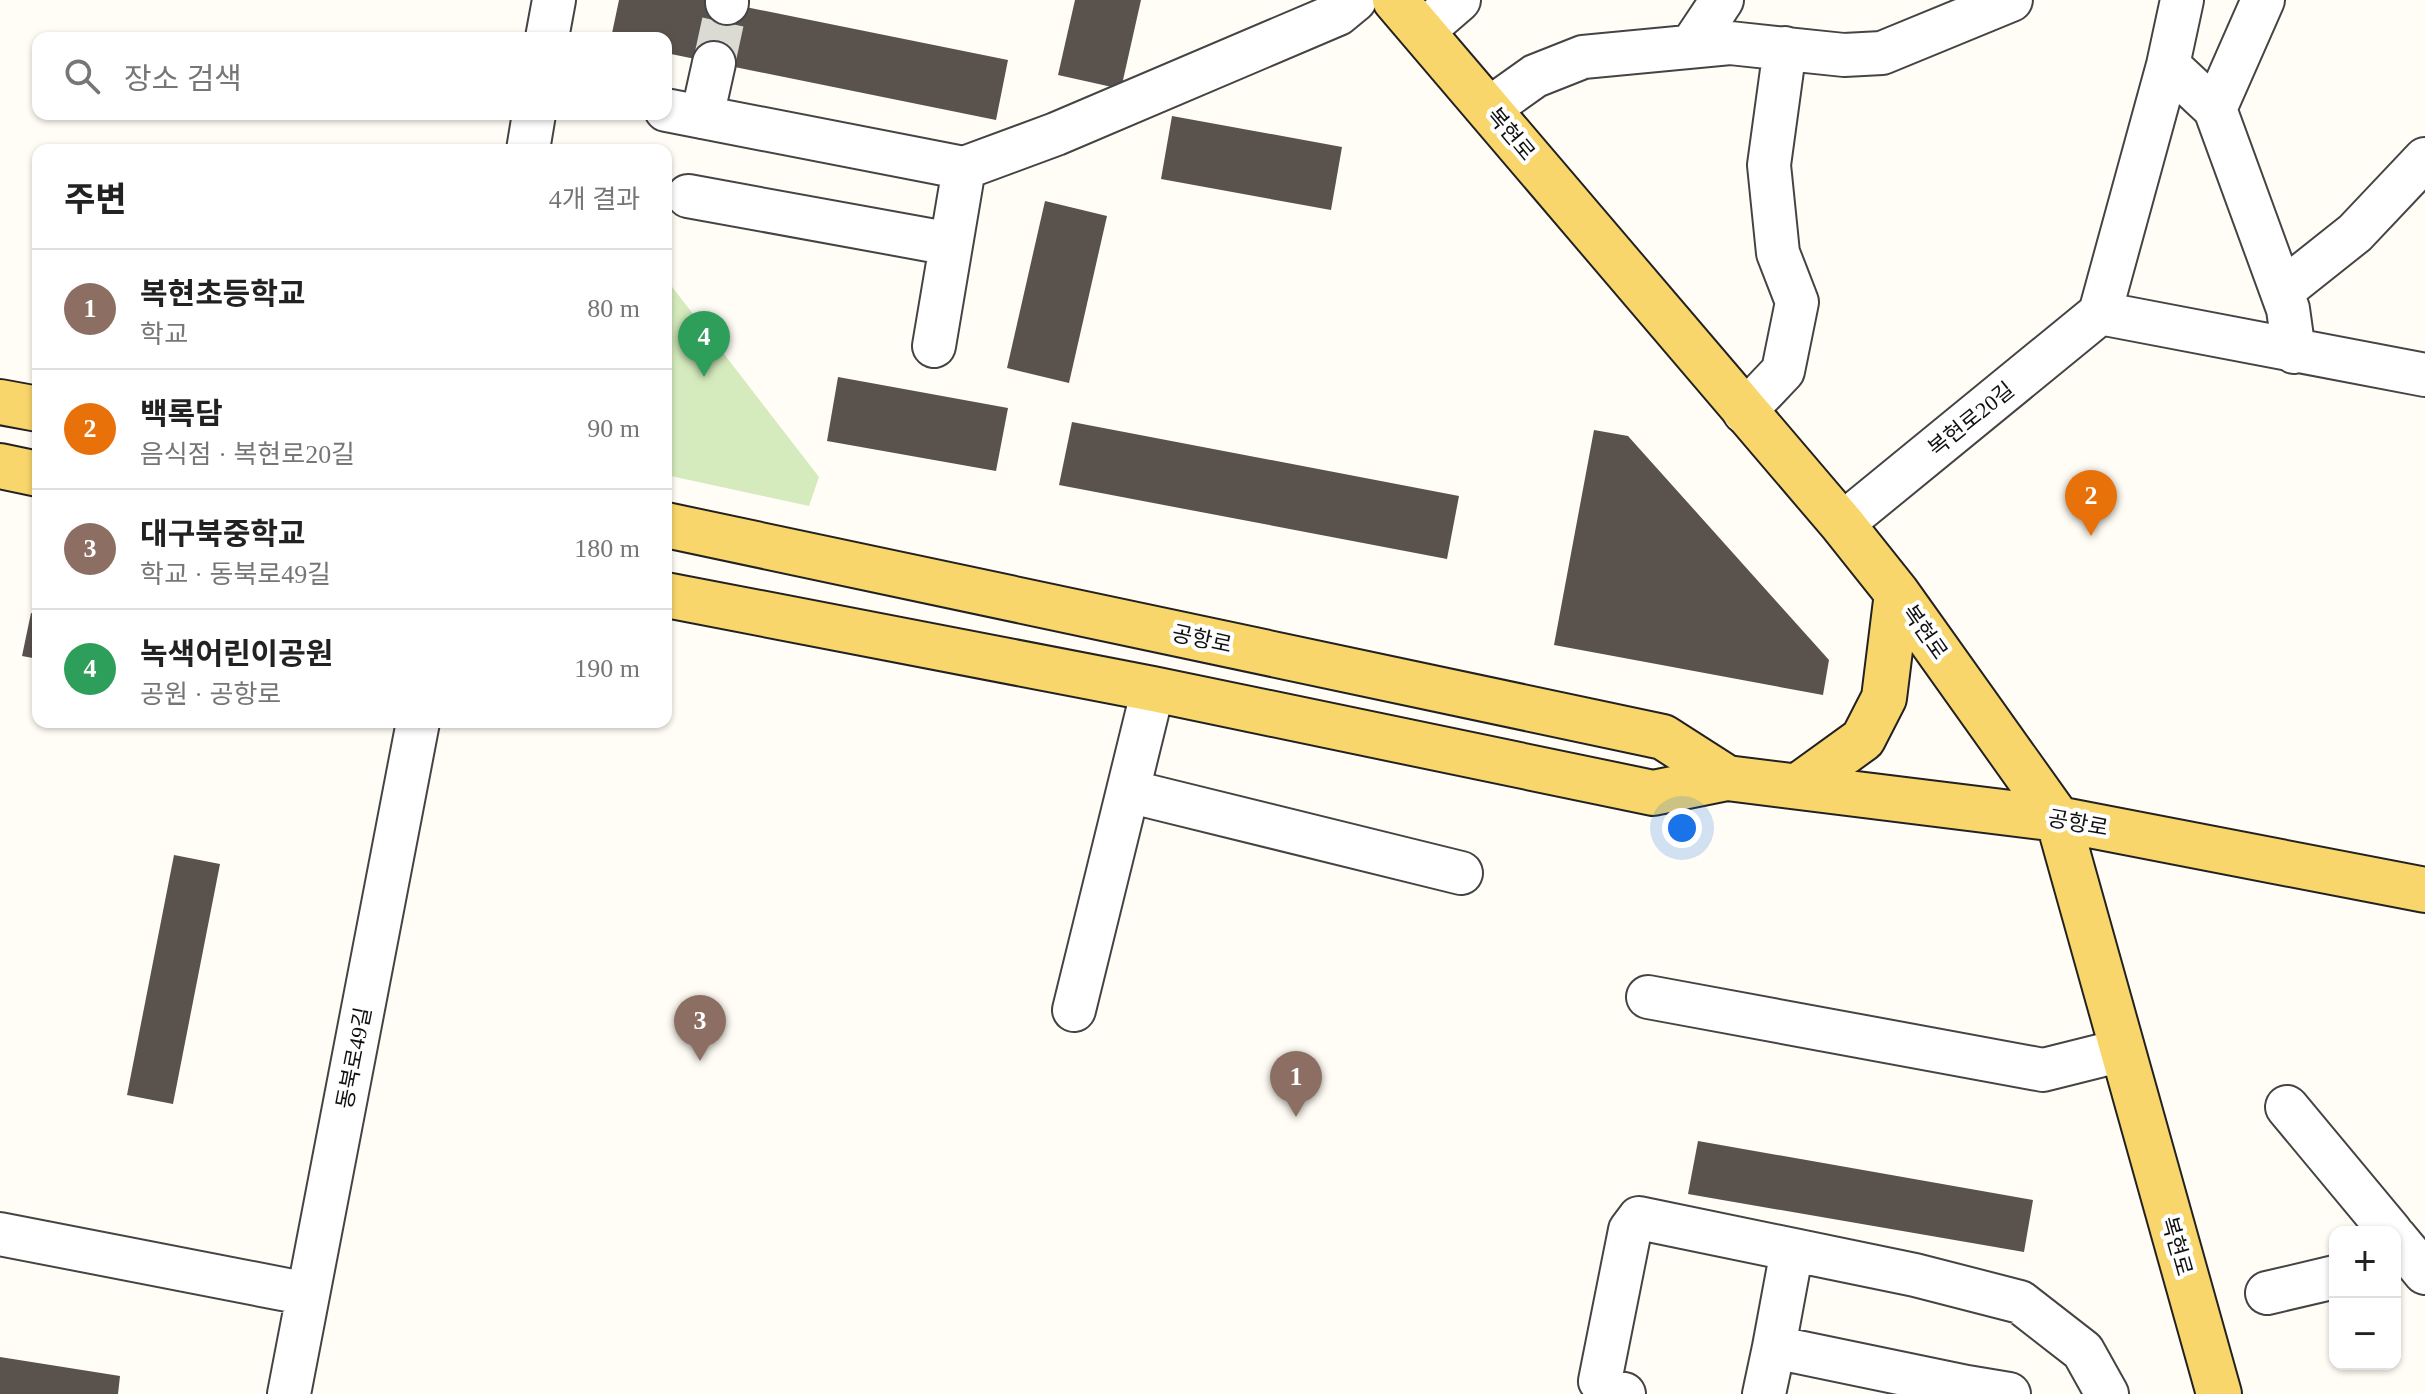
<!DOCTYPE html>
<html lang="ko">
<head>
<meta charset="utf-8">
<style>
	:root { --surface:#fff; --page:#f6f6f6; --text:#222; --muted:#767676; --line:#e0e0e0; --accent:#c4262e }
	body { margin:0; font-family:"Times New Roman","Noto Sans KR",serif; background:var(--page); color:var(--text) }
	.controls { position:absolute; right:24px; bottom:24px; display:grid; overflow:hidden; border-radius:16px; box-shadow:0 2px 6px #0004 }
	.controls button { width:72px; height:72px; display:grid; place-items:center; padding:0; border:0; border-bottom:2px solid var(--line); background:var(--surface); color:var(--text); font:40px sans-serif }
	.you { position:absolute; left:1682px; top:828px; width:28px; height:28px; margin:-20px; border:6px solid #fff; border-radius:50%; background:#1a73e8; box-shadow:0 0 0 12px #1a73e833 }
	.badge { display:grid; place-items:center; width:52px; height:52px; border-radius:50%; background:var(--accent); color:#fff; font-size:26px; font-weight:700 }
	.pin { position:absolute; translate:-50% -66px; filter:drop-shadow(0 2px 4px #0008) }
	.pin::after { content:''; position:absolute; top:42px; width:28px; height:24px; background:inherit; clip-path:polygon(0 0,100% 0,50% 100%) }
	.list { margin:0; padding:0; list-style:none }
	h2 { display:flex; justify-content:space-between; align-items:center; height:104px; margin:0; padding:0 32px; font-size:34px }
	h2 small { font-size:26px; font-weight:400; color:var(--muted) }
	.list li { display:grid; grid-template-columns:52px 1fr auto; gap:24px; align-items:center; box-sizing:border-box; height:120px; padding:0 32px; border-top:2px solid var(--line) }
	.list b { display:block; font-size:30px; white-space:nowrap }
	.list p { margin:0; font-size:26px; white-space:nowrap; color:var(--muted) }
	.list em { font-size:26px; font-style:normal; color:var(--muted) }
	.icon { flex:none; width:44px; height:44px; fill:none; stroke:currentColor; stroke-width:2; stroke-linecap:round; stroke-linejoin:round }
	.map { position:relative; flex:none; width:2425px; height:1394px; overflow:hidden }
	.search { position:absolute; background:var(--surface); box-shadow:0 2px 6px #0004; left:32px; top:32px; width:640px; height:88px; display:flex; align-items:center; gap:20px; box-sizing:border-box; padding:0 28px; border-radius:16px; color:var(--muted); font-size:30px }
	.panel { position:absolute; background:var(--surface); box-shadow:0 2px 6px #0004; left:32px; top:144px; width:640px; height:584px; border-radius:16px }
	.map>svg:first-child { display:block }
	.green { fill:#d5ebbd }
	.building { fill:#5a524d }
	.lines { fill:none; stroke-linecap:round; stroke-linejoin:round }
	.minor-tunnel { stroke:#dbdad3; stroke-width:42; stroke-dasharray:42 21; stroke-linecap:butt }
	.minor-casing { stroke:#444; stroke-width:46 }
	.major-casing { stroke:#222; stroke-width:48 }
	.minor { stroke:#fff; stroke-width:42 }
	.major { stroke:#f9d66b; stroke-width:44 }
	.labels { text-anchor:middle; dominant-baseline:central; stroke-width:8; stroke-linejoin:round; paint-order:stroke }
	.street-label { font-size:22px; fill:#111; stroke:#fff }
</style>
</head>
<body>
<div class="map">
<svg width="2425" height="1394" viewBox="0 0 2425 1394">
	<rect width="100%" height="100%" fill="#fffdf5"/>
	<!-- green -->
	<path class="green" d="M666,279L819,477L809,506L666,475Z"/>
	<!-- building -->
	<path class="building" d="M619,0H711L1008,60L996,120L666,53V38H611Z
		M1075,0H1141L1121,89L1058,75Z
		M1172,116L1342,147L1331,210L1161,179Z
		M1045,201L1107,216L1069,383L1007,368Z
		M838,377L1008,408L996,471L827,441Z
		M1072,422L1459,496L1447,559L1059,485Z
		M1594,430L1628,436L1829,660L1823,695L1554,645Z
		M31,613L38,614V659L22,656Z
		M174,855L220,864L173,1104L127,1095Z
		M1698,1141L2033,1200L2024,1252L1688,1194Z
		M0,1357L120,1376L118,1394H0Z"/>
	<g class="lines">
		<!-- minor-tunnel -->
		<path class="minor-tunnel" d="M714,63L727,3"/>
		<defs>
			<path id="minor" d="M727,3V0
				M1422,32L1459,0
				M547,38L554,0
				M1692,45L1722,0
				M2168,65L2215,109L2288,309L2294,352
				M1490,108L1535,76L1583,57L1730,43L1844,55L1882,53L2011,0
				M2215,109L2263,0
				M666,110L964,168L1056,134L1338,14L1355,0
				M702,117L714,63
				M528,150L534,114
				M688,196L951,244
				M2282,291L2355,233L2425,159
				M2100,313L2425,375
				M934,346L964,168
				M1744,412L1783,371L1797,302L1778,253L1769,165L1785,48
				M1842,524L2100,313L2168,65L2182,0
				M1128,791L1461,873
				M1648,997L2043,1070L2123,1050
				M1074,1010L1153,689
				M2287,1107L2391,1232
				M0,1234L308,1294
				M2395,1237L2425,1273
				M2267,1293L2335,1277
				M1774,1347L1792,1250
				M1967,1387L2009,1394
				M289,1394L418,722
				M1624,1394L1610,1391L1600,1381L1630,1230L1639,1218L1915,1275L2020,1302L2083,1351L2107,1394
				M1764,1394L1774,1347L1967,1387L1966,1394"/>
			<path id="major" d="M1395,0L1842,524L1897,593L2058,819L2219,1394
				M0,402L38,409
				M0,466L38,474
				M666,525L1663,737L1727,778
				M666,595L1153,689L1653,793L1727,778L2058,819L2425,890
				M1798,786L1863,739L1884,698L1897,593"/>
		</defs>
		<!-- minor casing -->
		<use href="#minor" class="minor-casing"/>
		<!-- major casing -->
		<use href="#major" class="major-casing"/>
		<!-- minor -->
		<use href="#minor" class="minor"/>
		<!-- major -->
		<use href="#major" class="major"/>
	</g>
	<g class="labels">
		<!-- street labels -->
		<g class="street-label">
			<text transform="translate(1511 134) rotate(50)">복현로</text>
			<text transform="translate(1971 419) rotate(-39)">복현로20길</text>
			<text transform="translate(1925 632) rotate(55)">복현로</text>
			<text transform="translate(1202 639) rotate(12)">공항로</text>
			<text transform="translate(2078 823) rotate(10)">공항로</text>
			<text transform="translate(354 1058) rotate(-79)">동북로49길</text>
			<text transform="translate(2177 1246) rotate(74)">복현로</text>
		</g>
	</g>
</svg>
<div class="controls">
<button>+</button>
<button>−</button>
</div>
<div class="you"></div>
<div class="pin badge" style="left:1296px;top:1117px;background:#8d6e63">1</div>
<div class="pin badge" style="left:2091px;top:536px;background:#e8710a">2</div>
<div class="pin badge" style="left:700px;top:1061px;background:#8d6e63">3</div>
<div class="pin badge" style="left:704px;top:377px;background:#2e9e5b">4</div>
<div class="search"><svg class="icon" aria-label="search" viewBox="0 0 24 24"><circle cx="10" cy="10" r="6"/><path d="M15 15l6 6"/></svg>장소 검색</div>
<section class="panel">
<h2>주변<small>4개 결과</small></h2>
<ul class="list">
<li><span class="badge" style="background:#8d6e63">1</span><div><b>복현초등학교</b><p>학교</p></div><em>80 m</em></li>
<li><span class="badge" style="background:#e8710a">2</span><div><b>백록담</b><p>음식점 · 복현로20길</p></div><em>90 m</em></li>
<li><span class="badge" style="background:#8d6e63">3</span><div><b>대구북중학교</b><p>학교 · 동북로49길</p></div><em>180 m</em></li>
<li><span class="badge" style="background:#2e9e5b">4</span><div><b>녹색어린이공원</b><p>공원 · 공항로</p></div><em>190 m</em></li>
</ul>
</section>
</div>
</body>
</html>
